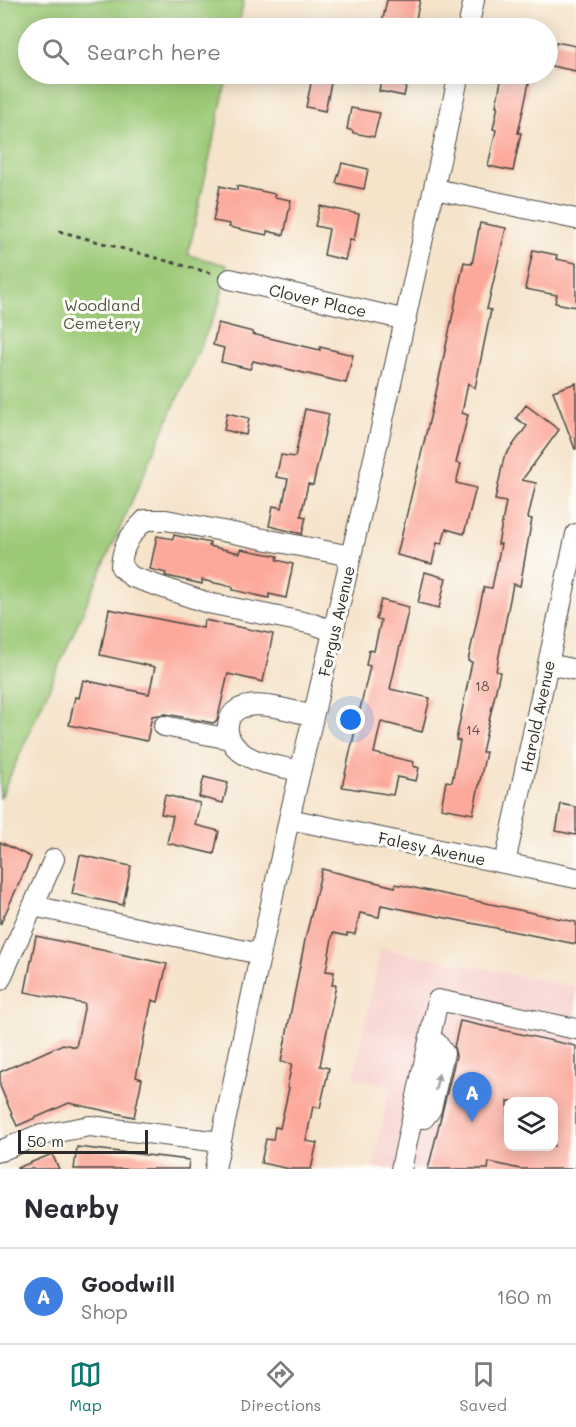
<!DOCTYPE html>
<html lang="en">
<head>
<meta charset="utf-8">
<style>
	:root { --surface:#fff; --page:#f2f2f3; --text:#2b2b33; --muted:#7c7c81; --line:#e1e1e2; --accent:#0f766e }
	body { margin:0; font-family:Mali,sans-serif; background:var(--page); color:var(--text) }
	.controls { position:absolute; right:18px; bottom:18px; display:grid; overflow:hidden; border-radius:12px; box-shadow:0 3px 15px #0003 }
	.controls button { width:54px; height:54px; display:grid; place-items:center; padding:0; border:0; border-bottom:2px solid var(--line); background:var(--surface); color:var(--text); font:30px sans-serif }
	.scale { position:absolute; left:18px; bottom:15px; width:130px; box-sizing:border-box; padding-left:6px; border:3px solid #2b2b2b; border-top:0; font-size:16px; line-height:21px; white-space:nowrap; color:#2b2b2b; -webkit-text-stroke:4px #fdfcf7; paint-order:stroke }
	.you { position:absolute; left:351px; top:720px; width:21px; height:21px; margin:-15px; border:4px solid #fff; border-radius:50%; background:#1a73e8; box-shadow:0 0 0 9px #1a73e833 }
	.badge { display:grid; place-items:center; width:39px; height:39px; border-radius:50%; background:var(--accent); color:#fff; font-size:20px; font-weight:700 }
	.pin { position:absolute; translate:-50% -50px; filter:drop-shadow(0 2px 3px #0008) }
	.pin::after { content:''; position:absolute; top:32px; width:21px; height:18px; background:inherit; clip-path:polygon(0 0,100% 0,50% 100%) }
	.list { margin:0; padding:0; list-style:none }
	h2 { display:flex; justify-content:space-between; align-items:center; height:78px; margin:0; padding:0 24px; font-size:26px }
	h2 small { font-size:20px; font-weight:400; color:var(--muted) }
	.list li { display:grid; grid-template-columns:39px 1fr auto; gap:18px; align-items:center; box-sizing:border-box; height:96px; padding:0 24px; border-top:2px solid var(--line) }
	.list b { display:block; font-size:22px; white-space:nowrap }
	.list p { margin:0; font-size:20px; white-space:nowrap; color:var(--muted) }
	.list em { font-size:20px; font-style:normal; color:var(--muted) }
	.icon { flex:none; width:33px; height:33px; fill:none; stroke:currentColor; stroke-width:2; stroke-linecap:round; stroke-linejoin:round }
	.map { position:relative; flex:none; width:576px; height:1169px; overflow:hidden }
	.search { position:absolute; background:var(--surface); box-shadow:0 3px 15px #0003; left:18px; right:18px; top:18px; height:66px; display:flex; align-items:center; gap:15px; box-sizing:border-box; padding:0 21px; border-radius:33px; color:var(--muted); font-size:22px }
	.sheet { height:174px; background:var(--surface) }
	nav { display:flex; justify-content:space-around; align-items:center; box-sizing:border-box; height:84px; border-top:2px solid var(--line); background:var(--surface); font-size:16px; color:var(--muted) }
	nav a { display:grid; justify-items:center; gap:3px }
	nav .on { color:var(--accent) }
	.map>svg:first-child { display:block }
	.built { fill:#f7d0cd; fill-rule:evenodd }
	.green { fill:#9cc977; stroke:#647a51; stroke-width:1.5 }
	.building { fill:#fca99b; fill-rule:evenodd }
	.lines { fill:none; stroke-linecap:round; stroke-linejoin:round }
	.minor-casing { stroke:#494743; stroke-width:22 }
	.path { stroke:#494743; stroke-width:3; stroke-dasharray:4.5 4.5; stroke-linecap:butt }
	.minor { stroke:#fff; stroke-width:20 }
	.oneway { fill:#a0a0a0 }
	.labels { text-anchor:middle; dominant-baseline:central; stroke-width:6; stroke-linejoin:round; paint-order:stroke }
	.number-label { font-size:14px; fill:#5f4a47 }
	.street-label { font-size:16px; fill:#2b2b2b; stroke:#fdfcf7 }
	.park-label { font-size:16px; fill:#4d5a42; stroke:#fdfcf7 }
</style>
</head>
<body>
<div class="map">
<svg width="576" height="1169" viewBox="0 0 576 1169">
	<rect width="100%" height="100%" fill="#fdfcf7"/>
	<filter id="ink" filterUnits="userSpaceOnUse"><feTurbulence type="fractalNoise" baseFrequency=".0167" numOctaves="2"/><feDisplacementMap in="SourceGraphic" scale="12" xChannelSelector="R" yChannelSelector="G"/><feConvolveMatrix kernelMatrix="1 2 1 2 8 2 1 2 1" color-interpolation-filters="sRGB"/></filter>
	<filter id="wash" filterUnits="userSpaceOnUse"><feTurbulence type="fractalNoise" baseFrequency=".008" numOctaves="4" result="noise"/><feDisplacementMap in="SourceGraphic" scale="24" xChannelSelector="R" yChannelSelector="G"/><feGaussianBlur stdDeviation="1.35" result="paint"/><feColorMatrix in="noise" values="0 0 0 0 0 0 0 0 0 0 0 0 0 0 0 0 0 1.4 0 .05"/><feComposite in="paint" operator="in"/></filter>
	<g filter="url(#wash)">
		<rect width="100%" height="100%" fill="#f5e3ca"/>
		<!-- built -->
		<path class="built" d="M381,948L576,987V1169H373L390,1086L354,1077ZM508,1102H554V1146H508Z"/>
		<!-- green -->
		<path class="green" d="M0,0H244L238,28H28V74H228L188,255L227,265L220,302L0,799Z"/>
		<g id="blocks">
			<!-- building -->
			<path class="building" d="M387,0H420L414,28H381Z
				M556,42L576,46V71L551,66Z
				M313,74H333L325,111L306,107Z
				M382,74H406L405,77H408L404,96L379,91Z
				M505,74H531L518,133H521L513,171L488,166L496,130L493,129L498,106H496L501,81H503Z
				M351,108L380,113L374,137L353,133V131L347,129Z
				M342,163L368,169L364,189L336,183Z
				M220,186L237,190V186L275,194L274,197L291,200L284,235L267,231V235L229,227L230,224L213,221Z
				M320,206L359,214L354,240L350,239L345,260L324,255L329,229L315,226Z
				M480,223L506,228L487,309L491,310L475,388L468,383L462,413L468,415L456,463L461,464L456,483L476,488L464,534L446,529L442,544L437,543L432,564L397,555L437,388L464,262L472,264Z
				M533,250L557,255L556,259L576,263V307L555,303L557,295L525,289Z
				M218,323L253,332L252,334L320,350V347L353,355L346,383L253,361L250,369L221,362L224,348L213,345Z
				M576,383V449H575L553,391Z
				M526,405L559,430L522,480L536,483L528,518L532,519L520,586L513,584L496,671L500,672L482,752H486L473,814L441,808L446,781L452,782L460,741L456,740L472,662L468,661L484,587L492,588L501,544H498L506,502L495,500L504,457L527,426L516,418Z
				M305,409L329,414L313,485L308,484L301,516L306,517L302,534L269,526L273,506L282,508L288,479L276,477L281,455L295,457Z
				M227,413L249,418L246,435L224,430Z
				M174,535L210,543L209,546L240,553L241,549L278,556L277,560L293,564L286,598L269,594V598L233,590V587L202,580V584L167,576H165L166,573L150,569L157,536L173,539Z
				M425,572L446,578L439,608L418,603Z
				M381,600L409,607L390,689L430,698L422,732L381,722L374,753L414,762L413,766L419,768L416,781L397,777L393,795L342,787L370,666L366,665L369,650L374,651L381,620L376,619Z
				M109,609L203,628L204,620L273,634L263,682L228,674L217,721L213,723L166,714L152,716L147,741L69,725L75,697L79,698L83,680L149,694L155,667L100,655Z
				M204,777L228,783L223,803L199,797Z
				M165,795L200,803L195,825L219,831L214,854L167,843L173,816L161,814Z
				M561,804L576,807V835L556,831Z
				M0,842L31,857L0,925Z
				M80,855L131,866L123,905L72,894Z
				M322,869L395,887L396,884L576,922V944L381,905L379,917L360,913L355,934L347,933V936L333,933L326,971L334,972L332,985H336L320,1066L329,1068L320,1108L313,1106L306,1141L317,1143L311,1169H290L261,1163L266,1139L273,1140L275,1127L280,1128L289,1088L287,1087L292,1064L281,1062L305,940Z
				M36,936L167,964L158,1002L152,1000L136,1077L142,1079L134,1117L69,1103L17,1126L0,1086V1072L63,1044L76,1047L85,1004L25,992Z
				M460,1021L576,1046V1169H520L489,1162L488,1169H428L456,1056L454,1047ZM508,1101H554V1146H508Z
				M77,1147L189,1160L188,1169H74Z
				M52,1154L59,1169H17V1168Z"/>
		</g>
	</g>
	<g filter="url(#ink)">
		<use href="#blocks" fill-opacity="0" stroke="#494743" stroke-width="1.5"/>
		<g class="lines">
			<defs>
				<path id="minor" d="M468,28L474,0
					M435,189L576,219
					M230,279L406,320
					M333,631L313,624L208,603L132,577L121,567C122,546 130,535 145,520H166L351,556
					M549,664L576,670
					M164,726L230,739C229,735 227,729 228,725C233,690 292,711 313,716
					M230,739C242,763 276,765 300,771
					M289,819L576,878
					M505,863L576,534
					M33,906L260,954
					M0,980L54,859
					M412,1118H424L431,1109L444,1053L437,1043L429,1041
					M0,1151L36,1136L90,1126L220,1142
					M215,1169L289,819L383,420L459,74
					M401,1169L438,1000L576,1029"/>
			</defs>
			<!-- minor casing -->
			<use href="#minor" class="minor-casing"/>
			<!-- path -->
			<path class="path" d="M59,231L214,274"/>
			<!-- minor -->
			<use href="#minor" class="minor"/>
		</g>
		<!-- one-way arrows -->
		<defs><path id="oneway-solid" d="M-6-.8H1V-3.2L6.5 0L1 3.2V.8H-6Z" transform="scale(1.5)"/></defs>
		<use class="oneway" href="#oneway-solid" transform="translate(437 1082) rotate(-78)"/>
	</g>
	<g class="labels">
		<!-- number labels -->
		<g class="number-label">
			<text x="482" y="685">18</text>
			<text x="473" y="729">14</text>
		</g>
		<!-- street labels -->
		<g class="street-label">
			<text transform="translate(318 300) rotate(13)">Clover Place</text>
			<text transform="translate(336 621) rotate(-77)">Fergus Avenue</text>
			<text transform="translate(537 716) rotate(-78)">Harold Avenue</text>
			<text transform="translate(432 848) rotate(12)">Falesy Avenue</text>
		</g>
		<!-- park labels -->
		<g class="park-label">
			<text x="102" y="304">Woodland<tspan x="102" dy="18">Cemetery</tspan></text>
		</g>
	</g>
</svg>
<div class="controls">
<button><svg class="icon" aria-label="layers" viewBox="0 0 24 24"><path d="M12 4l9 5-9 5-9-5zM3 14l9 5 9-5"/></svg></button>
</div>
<div class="scale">50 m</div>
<div class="you"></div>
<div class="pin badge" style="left:472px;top:1122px;background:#3f7fe0">A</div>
<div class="search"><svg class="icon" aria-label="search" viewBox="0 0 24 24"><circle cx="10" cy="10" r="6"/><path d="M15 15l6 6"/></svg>Search here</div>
</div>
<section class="sheet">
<h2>Nearby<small></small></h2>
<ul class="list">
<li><span class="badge" style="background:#3f7fe0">A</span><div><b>Goodwill</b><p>Shop</p></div><em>160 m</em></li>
</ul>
</section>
<nav>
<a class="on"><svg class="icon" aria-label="map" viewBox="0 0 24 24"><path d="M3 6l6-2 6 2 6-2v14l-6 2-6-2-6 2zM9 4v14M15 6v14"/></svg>Map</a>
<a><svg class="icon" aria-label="directions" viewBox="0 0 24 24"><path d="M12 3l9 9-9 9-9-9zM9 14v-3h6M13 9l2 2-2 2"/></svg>Directions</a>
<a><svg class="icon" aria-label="saved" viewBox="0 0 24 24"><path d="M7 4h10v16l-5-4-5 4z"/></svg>Saved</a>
</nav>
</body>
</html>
